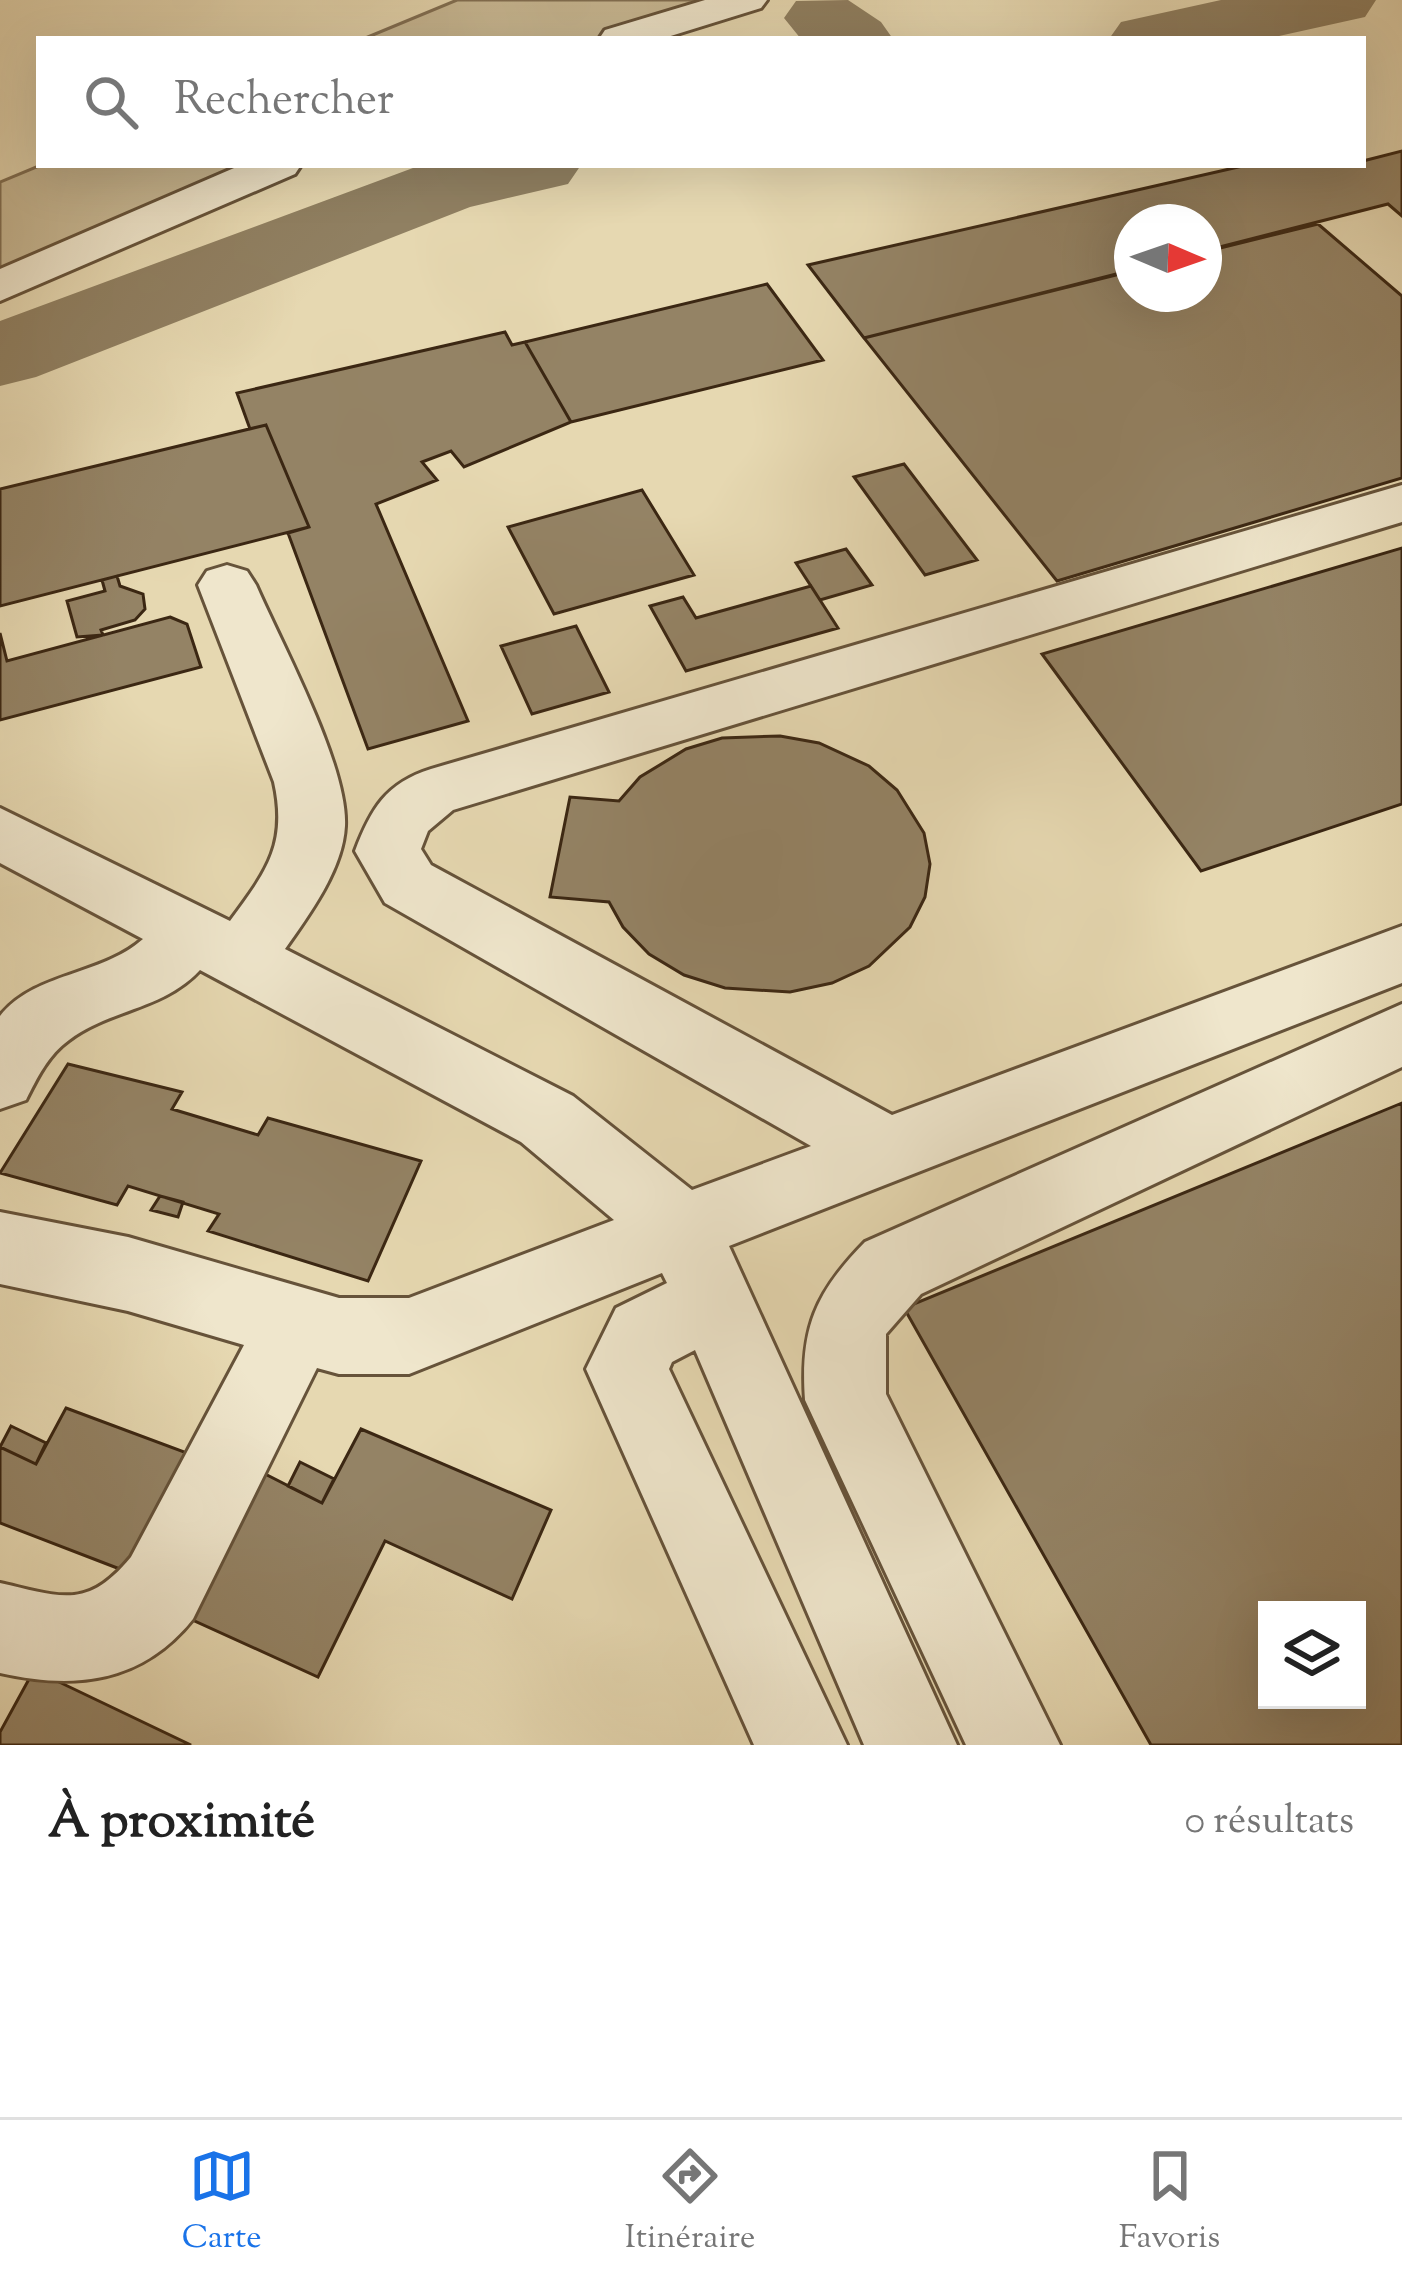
<!DOCTYPE html>
<html lang="fr">
<head>
<meta charset="utf-8">
<style>
	:root { --surface:#fff; --page:#f2f2f2; --text:#222; --muted:#767676; --line:#e0e0e0; --accent:#1a73e8 }
	body { margin:0; font-family:"Sorts Mill Goudy",serif; background:var(--page); color:var(--text) }
	.controls { position:absolute; right:36px; bottom:36px; display:grid; overflow:hidden; border-radius:0px; box-shadow:0 12px 48px #0002 }
	.controls button { width:108px; height:108px; display:grid; place-items:center; padding:0; border:0; border-bottom:3px solid var(--line); background:var(--surface); color:var(--text); font:60px sans-serif }
	.compass { position:absolute; left:1114px; top:204px; width:108px; height:108px; border-radius:50%; background:var(--surface); box-shadow:0 12px 48px #0002; rotate:92deg }
	.list { margin:0; padding:0; list-style:none }
	h2 { display:flex; justify-content:space-between; align-items:center; height:156px; margin:0; padding:0 48px; font-size:51px }
	h2 small { font-size:39px; font-weight:400; color:var(--muted) }
	.icon { flex:none; width:66px; height:66px; fill:none; stroke:currentColor; stroke-width:2; stroke-linecap:round; stroke-linejoin:round }
	.map { position:relative; flex:none; width:1402px; height:1745px; overflow:hidden }
	.search { position:absolute; background:var(--surface); box-shadow:0 12px 48px #0002; left:36px; right:36px; top:36px; height:132px; display:flex; align-items:center; gap:30px; box-sizing:border-box; padding:0 42px; border-radius:0px; color:var(--muted); font-size:45px }
	.sheet { height:372px; background:var(--surface) }
	nav { display:flex; justify-content:space-around; align-items:center; box-sizing:border-box; height:168px; border-top:3px solid var(--line); background:var(--surface); font-size:33px; color:var(--muted) }
	nav a { display:grid; justify-items:center; gap:6px }
	nav .on { color:var(--accent) }
	.map>svg:first-child { display:block }
	.green { fill:#c9ba96; stroke:#827054; stroke-width:3 }
	.lines { fill:none; stroke-linecap:round; stroke-linejoin:round }
	.taxiway { fill:#908062; fill-rule:evenodd }
	.building { fill:#948365; stroke:#3b2713; stroke-width:3; fill-rule:evenodd }
	.minor-casing { stroke:#66533a; stroke-width:6 }
	.minor { fill:#efe6cc; fill-rule:evenodd }
</style>
</head>
<body>
<div class="map">
<svg width="1402" height="1745" viewBox="0 0 1402 1745">
	<rect width="100%" height="100%" fill="#e6d8b1"/>
	<filter id="stains"><feTurbulence type="fractalNoise" baseFrequency=".00167" numOctaves="4"/><feColorMatrix values="0 0 0 0 .2 0 0 0 0 .09 0 0 0 0 .02 0 0 0 .5 -.17"/></filter>
	<radialGradient id="worn" r=".72"><stop offset=".6" stop-color="#630" stop-opacity="0"/><stop offset="1" stop-color="#630" stop-opacity=".3"/></radialGradient>
	<!-- green -->
	<path class="green" d="M457,0H728L612,39H363Z
		M41,165H262L0,278V182Z"/>
	<g class="lines">
		<!-- taxiway -->
		<path class="taxiway" d="M848,0L881,22L893,39H801L784,18L796,1Z
			M1221,0H1376L1365,17L1265,39H1109L1121,22Z
			M421,165H581L568,184L470,207L36,377L0,386V321Z"/>
	</g>
	<!-- building -->
	<path class="building" d="M1402,151V216L1388,204L1204,251V222H1132V270L864,338L808,265L1247,165H1363V161Z
		M1318,224L1402,296V478L1057,581L864,338L1132,271V294H1204V252Z
		M767,284L823,360L571,422L525,342Z
		M505,332L512,345L525,342L571,422L464,467L451,451L422,462L437,480L376,504L468,721L368,749L288,533L309,527L266,425L250,429L237,393Z
		M266,425L309,527L0,606V489Z
		M904,464L977,560L925,575L854,477Z
		M642,490L694,575L554,614L508,527Z
		M1402,548V804L1201,871L1042,654Z
		M846,549L872,585L820,600L796,563Z
		M117,576L120,586L143,594L145,609L135,620L101,630L103,635L77,637L67,601L105,591L102,580Z
		M811,586L838,628L686,671L650,606L683,597L696,618Z
		M170,617L187,624L201,667L0,720V633L7,661Z
		M576,626L609,692L532,714L501,646Z
		M780,736L819,743L869,766L897,790L924,833L930,864L925,897L910,927L869,966L832,983L790,992L725,988L684,975L649,954L623,927L609,902L550,897L570,797L619,801L640,777L686,749L722,738Z
		M68,1064L182,1092L172,1109L258,1135L268,1118L421,1161L368,1281L208,1231L219,1214L128,1186L117,1205L0,1173Z
		M1402,1103V1745H1151L904,1308ZM1267,1610H1357V1700H1267Z
		M160,1196L183,1202L178,1217L151,1210Z
		M66,1408L187,1453L125,1571L0,1523V1447L36,1464Z
		M11,1426L46,1443L36,1464L0,1447Z
		M361,1429L551,1510L512,1599L385,1541L318,1677L186,1617L265,1474L322,1503Z
		M300,1462L334,1479L322,1503L288,1486Z
		M34,1670L191,1745H0V1732Z"/>
	<g class="lines">
		<defs>
			<path id="minor" d="M705,0H767L761,8L661,39H599L605,30Z
				M241,165H301L295,174L0,301V269Z
				M1402,485V522L453,810L428,831L421,849L431,865L892,1115L1402,926V983L729,1246L957,1745H864L695,1350L672,1362L669,1369L847,1745H754L586,1369L616,1308L667,1283L662,1273L409,1374H339L317,1368L193,1619C142,1683 75,1690 0,1673V1583C62,1597 87,1610 131,1557L244,1345L128,1311L0,1284V1212L128,1237L339,1298H409L614,1220L521,1142L200,970C163,1010 110,1009 69,1040C48,1055 37,1078 26,1100L0,1109V1016C35,972 101,976 143,939L0,863V808L230,921C266,872 288,845 274,782L198,585L207,571L227,565L247,571L256,585C281,643 348,765 345,826C343,869 309,915 285,949L573,1096L692,1190L811,1146L385,903L355,851C371,809 386,783 431,769Z
				M1402,1004V1067L921,1294L886,1334V1394L1060,1745H966L805,1400C800,1329 815,1293 865,1242Z"/>
		</defs>
		<!-- minor casing -->
		<use href="#minor" class="minor-casing"/>
		<!-- minor -->
		<use href="#minor" class="minor"/>
	</g>
	<rect width="100%" height="100%" filter="url(#stains)"/>
	<rect width="100%" height="100%" fill="url(#worn)"/>
</svg>
<div class="controls">
<button><svg class="icon" aria-label="layers" viewBox="0 0 24 24"><path d="M12 4l9 5-9 5-9-5zM3 14l9 5 9-5"/></svg></button>
</div>
<svg class="compass" viewBox="-18 -18 36 36"><path d="M0-13l5 13h-10z" fill="#e53935"/><path d="M0 13l5-13h-10z" fill="#767676"/></svg>
<div class="search"><svg class="icon" aria-label="search" viewBox="0 0 24 24"><circle cx="10" cy="10" r="6"/><path d="M15 15l6 6"/></svg>Rechercher</div>
</div>
<section class="sheet">
<h2>À proximité<small>0 résultats</small></h2>
<ul class="list">
</ul>
</section>
<nav>
<a class="on"><svg class="icon" aria-label="map" viewBox="0 0 24 24"><path d="M3 6l6-2 6 2 6-2v14l-6 2-6-2-6 2zM9 4v14M15 6v14"/></svg>Carte</a>
<a><svg class="icon" aria-label="directions" viewBox="0 0 24 24"><path d="M12 3l9 9-9 9-9-9zM9 14v-3h6M13 9l2 2-2 2"/></svg>Itinéraire</a>
<a><svg class="icon" aria-label="saved" viewBox="0 0 24 24"><path d="M7 4h10v16l-5-4-5 4z"/></svg>Favoris</a>
</nav>
</body>
</html>
